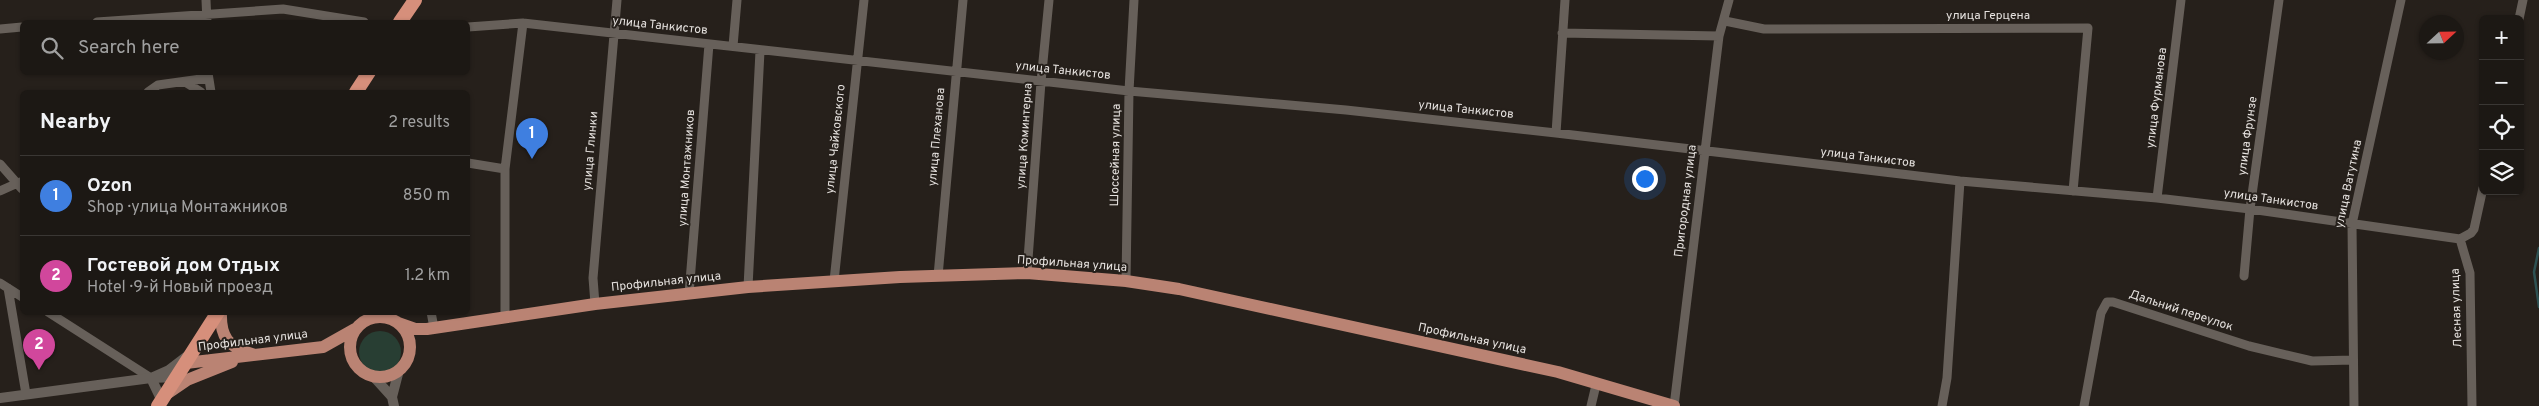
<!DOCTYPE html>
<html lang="en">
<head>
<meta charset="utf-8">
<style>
	:root { --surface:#1c1814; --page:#292522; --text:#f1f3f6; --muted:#a0a0a0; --line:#3a3734; --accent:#b45309 }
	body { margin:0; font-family:Overpass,sans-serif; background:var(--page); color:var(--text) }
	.controls { position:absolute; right:15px; top:15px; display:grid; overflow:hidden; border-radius:8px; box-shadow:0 1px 4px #0004 }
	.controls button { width:45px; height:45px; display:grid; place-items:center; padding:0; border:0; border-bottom:1px solid var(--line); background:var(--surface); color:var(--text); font:25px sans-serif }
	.compass { position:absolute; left:2419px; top:15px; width:45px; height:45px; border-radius:50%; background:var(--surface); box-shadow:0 1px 4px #0004; rotate:68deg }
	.you { position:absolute; left:1644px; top:178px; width:18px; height:18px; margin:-12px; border:4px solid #fff; border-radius:50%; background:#1a73e8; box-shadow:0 0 0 8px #1a73e833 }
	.badge { display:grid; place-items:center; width:32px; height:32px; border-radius:50%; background:var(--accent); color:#fff; font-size:16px; font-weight:700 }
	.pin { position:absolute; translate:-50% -41px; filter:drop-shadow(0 1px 2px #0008) }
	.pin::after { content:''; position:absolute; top:26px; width:18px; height:15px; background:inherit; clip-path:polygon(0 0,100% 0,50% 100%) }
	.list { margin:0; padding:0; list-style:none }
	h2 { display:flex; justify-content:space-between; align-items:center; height:65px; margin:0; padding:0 20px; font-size:21px }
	h2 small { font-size:16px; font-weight:400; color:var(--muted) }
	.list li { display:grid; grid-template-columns:32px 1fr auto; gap:15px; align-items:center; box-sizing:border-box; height:80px; padding:0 20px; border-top:1px solid var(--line) }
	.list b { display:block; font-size:19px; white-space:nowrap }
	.list p { margin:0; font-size:16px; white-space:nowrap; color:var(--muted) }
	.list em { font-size:16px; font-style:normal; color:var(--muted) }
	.icon { flex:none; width:28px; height:28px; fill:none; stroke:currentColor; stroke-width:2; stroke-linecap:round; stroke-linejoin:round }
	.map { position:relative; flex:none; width:2539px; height:406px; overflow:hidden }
	.search { position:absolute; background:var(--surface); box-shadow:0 1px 4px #0004; left:20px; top:20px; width:450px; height:55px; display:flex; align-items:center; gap:12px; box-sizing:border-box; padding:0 18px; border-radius:8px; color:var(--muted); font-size:19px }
	.panel { position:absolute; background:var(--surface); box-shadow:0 1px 4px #0004; left:20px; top:90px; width:450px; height:225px; border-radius:8px }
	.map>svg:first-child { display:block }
	.green { fill:#283e33 }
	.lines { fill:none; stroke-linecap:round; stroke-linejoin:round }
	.stream { stroke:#2e5152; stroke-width:2.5 }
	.minor { stroke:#67605a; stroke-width:9 }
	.tertiary { stroke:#67605a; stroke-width:10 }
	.primary { stroke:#ba8373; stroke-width:12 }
	.trunk { stroke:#d68f7b; stroke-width:14 }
	.labels { text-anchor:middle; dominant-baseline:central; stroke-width:4; stroke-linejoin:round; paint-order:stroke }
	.street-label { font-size:12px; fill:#e6e2df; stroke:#26201b }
</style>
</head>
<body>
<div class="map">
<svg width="2539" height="406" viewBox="0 0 2539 406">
	<rect width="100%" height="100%" fill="#26201b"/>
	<!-- green -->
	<path class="green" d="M359 352a21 21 0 1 1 42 0a21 21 0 1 1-42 0Z"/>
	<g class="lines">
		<!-- stream -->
		<path class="stream" d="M2539,248L2534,272L2539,307"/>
		<!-- minor -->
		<path class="minor" d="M206,0L207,22
			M2519,19L2523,0
			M1725,21L1764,29L2088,28L2073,191
			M97,22L283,9L364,22
			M468,27L523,23L1129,91L1346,110L1556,133L1960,181L2157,198L2250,209L2460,239
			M0,29L22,27
			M1562,33L1719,36
			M733,46L737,0
			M208,73L211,92
			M185,82L201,92
			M148,92L158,85L208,78
			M1556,133L1565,0
			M468,163L505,169
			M0,164L22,189
			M0,191L20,182
			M2157,198L2181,0
			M1027,273L1041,82L1049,0
			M938,276L963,0
			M2244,276L2250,209L2279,0
			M834,281L864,0
			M1126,281L1129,91L1134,0
			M0,283L22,297
			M748,287L760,51
			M8,288L26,394
			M689,294L709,44
			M595,304L593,278L617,0
			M48,312L151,378
			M431,312L434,328
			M505,318V169L523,23
			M1591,406L1596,385
			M1674,406L1719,36L1729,0
			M1942,406L1947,378L1960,181
			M2084,406L2101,313L2107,302H2113L2249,346L2312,361L2353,360
			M2354,406L2352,224L2401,0
			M2472,406L2470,273L2460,239L2471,233L2474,229L2483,188"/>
		<!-- tertiary -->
		<path class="tertiary" d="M373,376L392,397L394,406
			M392,397L399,370
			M0,398L151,378L176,377
			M162,401L151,378L169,370L186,357"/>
		<!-- primary -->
		<path class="primary" d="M221,312C220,337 228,347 252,354
			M350 347a30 30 0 1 1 60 0a30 30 0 1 1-60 0Z
			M398,323L415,329H427L595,304L748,287L900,277L1027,273L1126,281L1179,289L1558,372L1674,406
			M186,363L323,347L355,329
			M165,395L187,380L232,362"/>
		<!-- trunk -->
		<path class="trunk" d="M400,22L415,0
			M356,92L369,72
			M158,406L218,312"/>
	</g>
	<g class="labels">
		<!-- street labels -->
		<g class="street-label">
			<text x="1988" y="16">улица Герцена</text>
			<text transform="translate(660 26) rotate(6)">улица Танкистов</text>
			<text transform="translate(1063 71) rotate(6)">улица Танкистов</text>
			<text transform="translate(2157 98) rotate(-83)">улица Фурманова</text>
			<text transform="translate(1466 110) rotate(6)">улица Танкистов</text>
			<text transform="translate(1025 136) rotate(-86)">улица Коминтерна</text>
			<text transform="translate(2248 136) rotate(-82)">улица Фрунзе</text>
			<text transform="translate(937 137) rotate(-85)">улица Плеханова</text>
			<text transform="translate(836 139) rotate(-84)">улица Чайковского</text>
			<text transform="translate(591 151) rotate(-85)">улица Глинки</text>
			<text transform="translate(1116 155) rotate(-89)">Шоссейная улица</text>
			<text transform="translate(1868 158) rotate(7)">улица Танкистов</text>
			<text transform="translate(687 168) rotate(-86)">улица Монтажников</text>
			<text transform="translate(2349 184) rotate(-78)">улица Ватутина</text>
			<text transform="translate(2271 200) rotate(8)">улица Танкистов</text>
			<text transform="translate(1686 201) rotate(-83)">Пригородная улица</text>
			<text transform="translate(1072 264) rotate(4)">Профильная улица</text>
			<text transform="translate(666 282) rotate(-6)">Профильная улица</text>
			<text transform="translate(2457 308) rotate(-92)">Лесная улица</text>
			<text transform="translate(2181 311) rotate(18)">Дальний переулок</text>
			<text transform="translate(1472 339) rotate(12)">Профильная улица</text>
			<text transform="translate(253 341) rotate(-7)">Профильная улица</text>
		</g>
	</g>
</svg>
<div class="controls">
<button>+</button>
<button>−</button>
<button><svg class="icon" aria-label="locate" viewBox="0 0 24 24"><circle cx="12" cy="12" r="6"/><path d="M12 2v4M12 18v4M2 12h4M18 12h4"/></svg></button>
<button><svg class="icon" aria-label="layers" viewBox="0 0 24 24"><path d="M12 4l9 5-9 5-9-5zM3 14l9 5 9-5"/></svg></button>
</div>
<svg class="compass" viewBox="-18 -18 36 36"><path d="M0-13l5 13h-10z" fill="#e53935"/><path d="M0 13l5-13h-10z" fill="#a0a0a0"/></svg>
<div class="you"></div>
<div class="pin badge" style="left:532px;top:159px;background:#3f7fe0">1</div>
<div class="pin badge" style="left:39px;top:370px;background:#d1479c">2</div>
<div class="search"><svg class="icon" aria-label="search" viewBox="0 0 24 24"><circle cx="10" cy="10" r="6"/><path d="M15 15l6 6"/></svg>Search here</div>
<section class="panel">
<h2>Nearby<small>2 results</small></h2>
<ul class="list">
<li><span class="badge" style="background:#3f7fe0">1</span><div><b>Ozon</b><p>Shop · улица Монтажников</p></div><em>850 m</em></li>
<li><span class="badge" style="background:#d1479c">2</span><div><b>Гостевой дом Отдых</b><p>Hotel · 9-й Новый проезд</p></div><em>1.2 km</em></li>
</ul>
</section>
</div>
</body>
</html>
